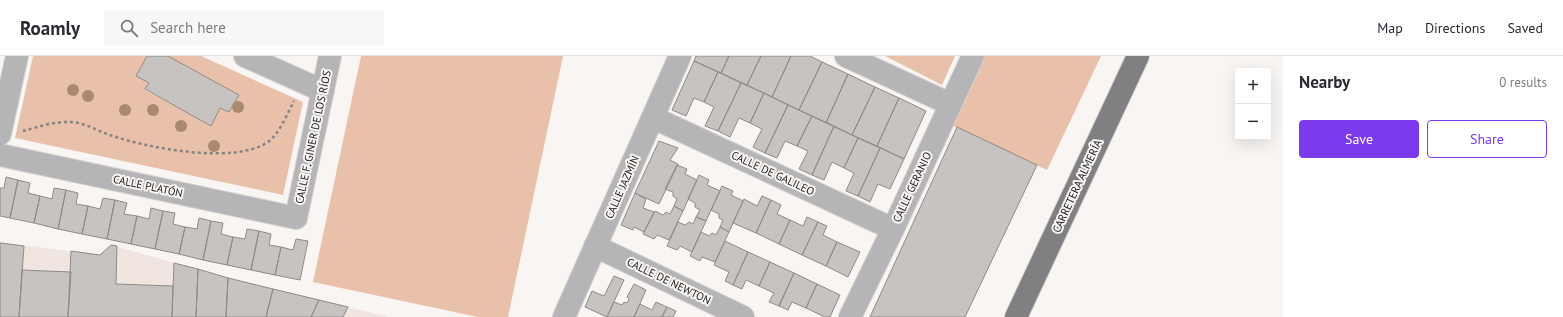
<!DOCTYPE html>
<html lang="en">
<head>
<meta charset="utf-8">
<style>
	:root { --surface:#fff; --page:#f7f7f7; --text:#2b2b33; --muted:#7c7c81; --line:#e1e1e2; --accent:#7c3aed }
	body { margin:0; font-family:"PT Sans",sans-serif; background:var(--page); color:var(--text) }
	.controls { position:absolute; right:12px; top:12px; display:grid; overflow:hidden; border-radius:4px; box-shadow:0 4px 16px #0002 }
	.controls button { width:36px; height:36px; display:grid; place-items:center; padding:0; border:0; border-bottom:1px solid var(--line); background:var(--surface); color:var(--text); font:20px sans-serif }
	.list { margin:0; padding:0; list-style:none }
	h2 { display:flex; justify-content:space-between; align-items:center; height:52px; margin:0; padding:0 16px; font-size:17px }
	h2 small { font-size:13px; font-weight:400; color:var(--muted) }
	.actions { display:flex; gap:8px; padding:12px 16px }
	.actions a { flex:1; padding:9px 0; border:1px solid var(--accent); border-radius:4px; text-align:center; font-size:14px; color:var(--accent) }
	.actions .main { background:var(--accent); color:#fff }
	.icon { flex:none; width:22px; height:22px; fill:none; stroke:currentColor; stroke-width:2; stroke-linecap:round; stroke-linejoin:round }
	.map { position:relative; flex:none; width:1283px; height:261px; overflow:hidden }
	header { display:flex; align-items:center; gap:24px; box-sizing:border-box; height:56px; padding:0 20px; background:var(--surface); border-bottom:1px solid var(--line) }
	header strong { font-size:19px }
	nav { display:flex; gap:22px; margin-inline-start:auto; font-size:14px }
	.search { width:280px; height:36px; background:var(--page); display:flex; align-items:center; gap:10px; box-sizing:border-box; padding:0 14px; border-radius:4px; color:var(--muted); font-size:15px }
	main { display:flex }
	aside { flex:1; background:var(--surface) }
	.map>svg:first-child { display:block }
	.built { fill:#f1e6df }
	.green { fill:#e9c0a9 }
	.building { fill:#c7c3c1; stroke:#8d8a88 }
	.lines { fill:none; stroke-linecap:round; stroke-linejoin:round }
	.minor-casing { stroke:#d5d2d0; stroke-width:24 }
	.major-casing { stroke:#d5d2d0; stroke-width:24 }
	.path { stroke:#878483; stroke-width:2.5; stroke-dasharray:3 3; stroke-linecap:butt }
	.minor { stroke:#b5b5b7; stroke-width:22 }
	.major { stroke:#808082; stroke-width:22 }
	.tree { fill:#a98971 }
	.labels { text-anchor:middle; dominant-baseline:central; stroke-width:4; stroke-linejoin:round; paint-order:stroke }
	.street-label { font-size:11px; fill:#1a1918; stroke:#f9f5f3 }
</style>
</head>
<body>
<header>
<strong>Roamly</strong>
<div class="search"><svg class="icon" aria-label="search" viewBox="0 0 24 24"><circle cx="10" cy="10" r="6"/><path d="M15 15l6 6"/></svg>Search here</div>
<nav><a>Map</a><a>Directions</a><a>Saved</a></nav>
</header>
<main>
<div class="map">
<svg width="1283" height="261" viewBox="0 0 1283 261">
	<rect width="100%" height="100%" fill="#f9f5f3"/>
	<!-- built -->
	<path class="built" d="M0,186L99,199L111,189L228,222L389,261H0Z"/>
	<!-- green -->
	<path class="green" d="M33,0H147L136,20L149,27L145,34L211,69L220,52L229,56L239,39L168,0H201L303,46L283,139L15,82Z
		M361,0H563L508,261H478L313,226Z
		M885,0H955L942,29Z
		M984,0H1101L1047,114L951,69Z"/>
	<!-- building -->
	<path class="building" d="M147,0H168L239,39L229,56L220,52L211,70L145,33L149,27L136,20Z
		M696,0H729L721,17L694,5Z
		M729,0H761L747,29L721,17Z
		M761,0H791L772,41L747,29Z
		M791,0H810L822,6L799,54L772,41Z
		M694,5L718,16L704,46L694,42L686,60L672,54Z
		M822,6L848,18L826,67L799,54Z
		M718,16L741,27L718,75L705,70L714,51L704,46Z
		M848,18L875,31L852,79L826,67Z
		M741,27L764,37L750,67L739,62L730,81L718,75Z
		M875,31L899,42L877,90L852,79Z
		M764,37L788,49L765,97L753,91L762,73L750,67Z
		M899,42L926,55L904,103L877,90Z
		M788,49L812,60L797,90L785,85L777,102L765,97Z
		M812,60L834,70L812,119L799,113L808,95L797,90Z
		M834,70L858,82L844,112L832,106L824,124L812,119Z
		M957,71L1037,109L965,261H870Z
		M858,82L880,92L858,140L846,135L854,117L844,112Z
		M659,85L678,92L670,104L678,108L659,148L635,137Z
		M880,92L904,103L890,133L878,128L870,146L858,140Z
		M677,109L687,113L685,118L697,124L683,155L674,150L677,143L673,140V136L665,133Z
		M699,119L709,124L707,129L720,135L706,165L696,161L700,154L695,151V147L688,143Z
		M6,121L18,124L10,162L0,160V132H4Z
		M18,124L30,127L28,137L40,140L34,167L10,162Z
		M722,130L733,135L731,139L743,145L729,176L720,171L723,164L719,162V158L711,154Z
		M54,132L66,134L58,173L34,167L40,140L52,143Z
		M66,134L78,137L76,148L88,150L82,178L58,173Z
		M635,137L646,143L643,152L654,156L644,176L634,171L633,174L621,169Z
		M762,140L771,144L756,177L733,167L744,143L757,150Z
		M103,142L115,144L107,183L82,178L88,150L100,153Z
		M115,144L127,147L124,158L137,160L131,188L107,183Z
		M771,144L781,149L777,158L790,164L779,188L756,177Z
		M674,150L683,155L669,184L657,179L654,183L643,178L655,155L663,159L666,156L670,158Z
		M151,152L163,155L155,193L131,188L137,160L149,163Z
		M163,155L175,157L173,168L185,171L179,198L155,193Z
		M696,161L706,165L692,196L680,190L677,194L667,190L678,166L685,169L689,166L693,168Z
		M807,161L818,166L802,199L779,188L790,164L803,170Z
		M199,162L211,165L203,204L179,198L185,171L197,173Z
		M211,165L223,167L221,178L233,181L227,209L203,204Z
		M818,166L827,170L823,179L837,186L826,210L802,199Z
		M720,171L729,176L715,206L702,201L700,205L690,200L701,176L709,180L712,177L716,179Z
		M247,173L259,175L251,214L227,209L233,181L245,183Z
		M259,175L271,178L269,189L281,191L275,219L251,214Z
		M296,183L308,185L300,224L275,219L281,191L293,194Z
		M725,185L748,196L733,229L725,225L729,216L714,209Z
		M837,186L860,196L848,221L826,210Z
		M0,187L24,190L19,261H0Z
		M111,189L117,190L116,228L173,230L172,261H68L71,195L100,199Z
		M748,196L770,206L759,230L746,224L742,233L733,229Z
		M770,206L794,217L779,250L769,246L774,237L759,230Z
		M174,207L198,213L196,261H172Z
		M198,213L228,222L226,261H196Z
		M22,214L71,216L68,261H19Z
		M794,217L817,228L806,252L792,246L788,254L779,250Z
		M614,220L624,224L607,261L585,251L592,235L604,240Z
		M228,222L273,233L266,261H226Z
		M634,228L646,234L634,261H607L614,246L622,249L624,246L627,247L629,243L627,241Z
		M817,228L840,239L830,261H825L806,252Z
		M273,233L319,244L311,261H266Z
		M319,244L348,251L343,261H311Z
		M656,246L667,251L662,261H634L640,248L652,254Z
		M667,251L676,255L673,261H662Z"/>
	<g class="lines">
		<defs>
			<path id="minor" d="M245,0L323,35
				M846,0L950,48
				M654,62L893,173
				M0,78L17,0
				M0,99L296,162L330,0
				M595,190L743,261
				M564,261L680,0
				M850,261L893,173L973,0"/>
			<path id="major" d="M1016,261L1138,0"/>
		</defs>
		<!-- minor casing -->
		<use href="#minor" class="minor-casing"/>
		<!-- major casing -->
		<use href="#major" class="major-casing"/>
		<!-- path -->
		<path class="path" d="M23,75C38,71 55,65 70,66C84,66 97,75 110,79C147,92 234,109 268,86C280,77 287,58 294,45"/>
		<!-- minor -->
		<use href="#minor" class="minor"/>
		<!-- major -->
		<use href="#major" class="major"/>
	</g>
	<!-- trees -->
	<g class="tree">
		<circle cx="73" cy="34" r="6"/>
		<circle cx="88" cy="40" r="6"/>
		<circle cx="238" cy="51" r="6"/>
		<circle cx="125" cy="54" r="6"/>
		<circle cx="153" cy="54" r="6"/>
		<circle cx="181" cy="70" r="6"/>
		<circle cx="214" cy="90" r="6"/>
	</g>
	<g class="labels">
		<!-- street labels -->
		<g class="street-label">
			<text transform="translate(313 81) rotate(-78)">CALLE F. GINER DE LOS RÍOS</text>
			<text transform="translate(773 117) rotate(25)">CALLE DE GALILEO</text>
			<text transform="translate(148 130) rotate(12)">CALLE PLATÓN</text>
			<text transform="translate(1077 130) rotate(-65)">CARRETERA ALMERÍA</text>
			<text transform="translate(622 131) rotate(-66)">CALLE JAZMÍN</text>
			<text transform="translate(912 131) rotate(-65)">CALLE GERANIO</text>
			<text transform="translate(669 225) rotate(26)">CALLE DE NEWTON</text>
		</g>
	</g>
</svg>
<div class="controls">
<button>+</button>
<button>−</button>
</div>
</div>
<aside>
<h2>Nearby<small>0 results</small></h2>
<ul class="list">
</ul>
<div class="actions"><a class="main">Save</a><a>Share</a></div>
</aside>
</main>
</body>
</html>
